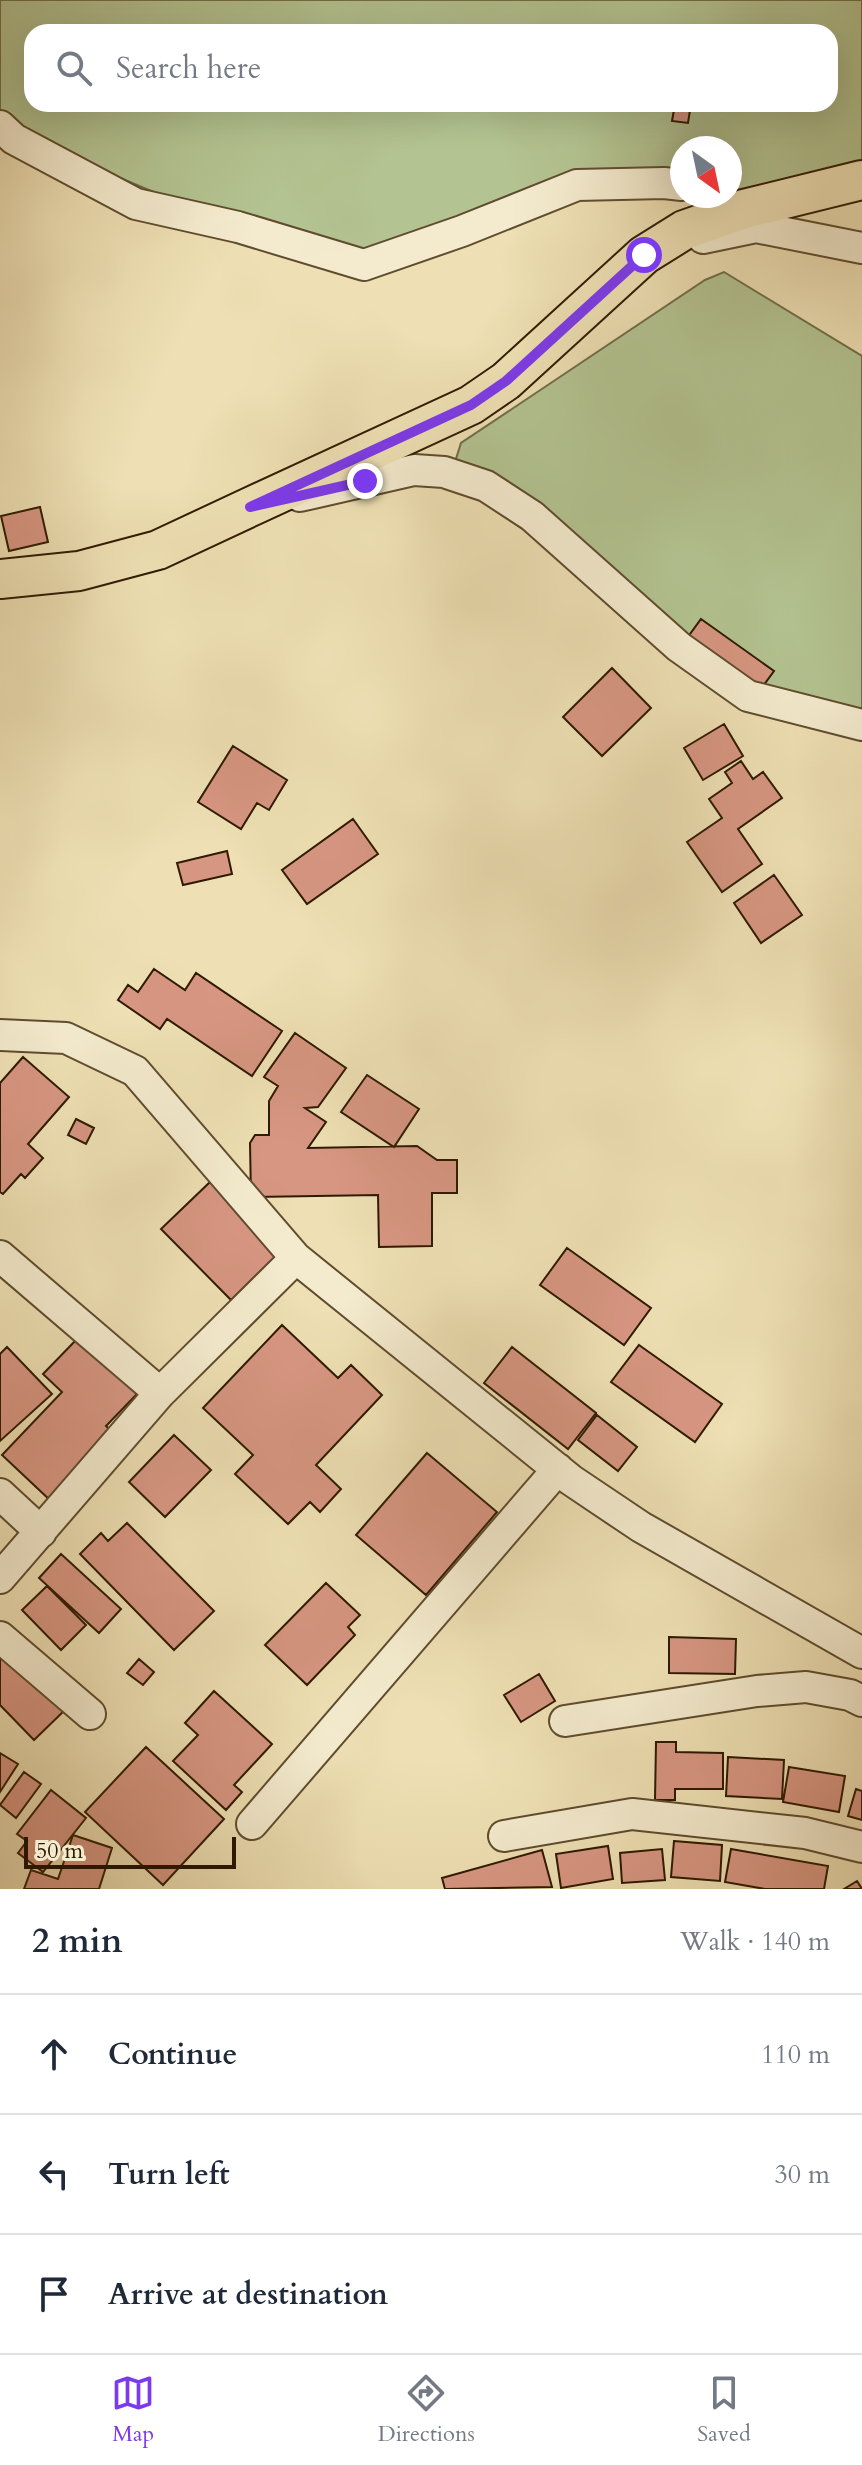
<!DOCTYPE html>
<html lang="en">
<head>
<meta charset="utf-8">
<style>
	:root { --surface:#fff; --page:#f2f2f3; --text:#1f2937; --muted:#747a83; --line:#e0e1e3; --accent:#7c3aed }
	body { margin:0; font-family:Cardo,serif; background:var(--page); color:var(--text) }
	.compass { position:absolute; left:670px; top:136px; width:72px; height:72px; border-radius:50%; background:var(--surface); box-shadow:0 8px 32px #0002; rotate:147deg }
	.scale { position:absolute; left:24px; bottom:20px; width:212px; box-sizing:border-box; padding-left:8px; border:4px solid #2f1a01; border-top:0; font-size:22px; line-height:28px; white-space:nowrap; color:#2f1a01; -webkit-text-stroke:6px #f4ebce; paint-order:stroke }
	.stop { position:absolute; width:24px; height:24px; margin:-18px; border:6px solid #7c3aed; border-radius:50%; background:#fff }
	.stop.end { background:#7c3aed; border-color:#fff; box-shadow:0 2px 8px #0008 }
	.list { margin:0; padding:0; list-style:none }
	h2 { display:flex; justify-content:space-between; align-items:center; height:104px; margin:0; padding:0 32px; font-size:34px }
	h2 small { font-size:26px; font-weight:400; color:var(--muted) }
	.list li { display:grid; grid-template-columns:52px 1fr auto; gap:24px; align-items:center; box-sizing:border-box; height:120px; padding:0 32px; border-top:2px solid var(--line) }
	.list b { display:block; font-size:30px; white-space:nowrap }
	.list em { font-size:26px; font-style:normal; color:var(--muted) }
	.icon { flex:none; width:44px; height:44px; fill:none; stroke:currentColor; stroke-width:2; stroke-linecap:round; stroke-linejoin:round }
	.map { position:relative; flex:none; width:862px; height:1889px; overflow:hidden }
	.search { position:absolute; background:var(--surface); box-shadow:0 8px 32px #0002; left:24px; right:24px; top:24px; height:88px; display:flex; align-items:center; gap:20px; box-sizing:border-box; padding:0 28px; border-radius:24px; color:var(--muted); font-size:30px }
	.sheet { height:464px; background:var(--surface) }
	nav { display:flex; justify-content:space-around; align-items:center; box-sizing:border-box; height:112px; border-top:2px solid var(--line); background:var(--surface); font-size:22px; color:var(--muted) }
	nav a { display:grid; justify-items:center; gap:4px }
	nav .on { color:var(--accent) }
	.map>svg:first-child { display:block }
	.green { fill:#b3c391; stroke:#716e49; stroke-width:2; fill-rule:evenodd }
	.building { fill:#d79682; stroke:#2f1a01; stroke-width:2 }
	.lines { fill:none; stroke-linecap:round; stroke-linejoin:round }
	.minor-casing { stroke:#5f4c2e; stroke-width:34 }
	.major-casing { stroke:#2f1a01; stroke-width:42 }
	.minor { stroke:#f4ebce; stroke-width:30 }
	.major { stroke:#eee0b4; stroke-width:38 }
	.route { stroke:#7c3aed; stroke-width:10 }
</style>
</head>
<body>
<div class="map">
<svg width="862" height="1889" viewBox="0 0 862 1889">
	<rect width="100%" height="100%" fill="#eee0b4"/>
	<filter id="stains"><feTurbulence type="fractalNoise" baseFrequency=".0025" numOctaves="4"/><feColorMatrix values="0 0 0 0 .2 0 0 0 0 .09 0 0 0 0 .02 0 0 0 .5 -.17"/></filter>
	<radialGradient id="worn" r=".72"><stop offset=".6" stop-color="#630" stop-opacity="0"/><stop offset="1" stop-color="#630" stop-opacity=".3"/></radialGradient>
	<!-- green -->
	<path class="green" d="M0,0H862V170L713,210L684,196H730V148H682V195L544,184L397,264L166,197L45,147L0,115ZM32,32H830V104H32Z
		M724,272L862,356V722L745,688L678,638L450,478L461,443L705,280Z"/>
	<!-- building -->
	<path class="building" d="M675,104H691L688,123L672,121Z
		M40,507L48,542L9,551L1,516Z
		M701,619L774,671L750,704L677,652Z
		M612,668L651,708L602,756L563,717Z
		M724,724L743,756L703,780L684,748Z
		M233,746L287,780L269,810L257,803L241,829L198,802Z
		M741,761L753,779L763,772L782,798L738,829L762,864L722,892L687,842L722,818L709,799L732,783L725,772Z
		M353,819L378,854L307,904L282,870Z
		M227,851L232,874L183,885L177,863Z
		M774,875L802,915L761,943L734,903Z
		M154,969L185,990L196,973L282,1031L252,1076L167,1019L160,1029L118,1000L128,985L138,992Z
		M295,1033L346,1068L318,1107L305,1108L326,1122L308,1148L417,1146L437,1160H457V1193H432V1246L379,1247L378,1195L251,1197L250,1143L255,1135H269V1101L278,1086L264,1077Z
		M23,1057L69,1097L28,1144L43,1158L25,1178L21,1174L3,1194L0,1192V1083Z
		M367,1075L419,1109L394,1147L341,1112Z
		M76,1119L94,1128L86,1144L68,1135Z
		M210,1182L279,1253L231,1300L161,1229Z
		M567,1248L651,1308L624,1345L540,1285Z
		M282,1325L338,1378L351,1365L382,1395L316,1465L341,1489L320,1512L310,1502L288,1524L235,1474L253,1455L203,1408Z
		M78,1338L137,1394L106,1426L116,1435L52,1502L2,1455L62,1392L43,1374Z
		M639,1345L722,1404L695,1442L611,1382Z
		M7,1347L52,1394L0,1441V1354Z
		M512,1347L596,1413L568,1449L484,1383Z
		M597,1415L637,1447L618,1471L578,1440Z
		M174,1435L211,1470L165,1517L129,1482Z
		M427,1453L497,1512L426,1595L356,1535Z
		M127,1523L214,1611L174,1650L80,1554L101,1533L108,1541Z
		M61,1554L121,1609L99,1633L39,1578Z
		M326,1583L360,1615L348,1627L355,1635L307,1685L265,1645Z
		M47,1586L86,1625L61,1650L22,1610Z
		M669,1637L736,1639L735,1674L669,1673Z
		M0,1640L67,1708L34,1740L0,1705Z
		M139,1659L154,1672L143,1685L127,1673Z
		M539,1674L555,1701L521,1722L504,1695Z
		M214,1691L272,1744L234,1785L242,1792L226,1810L173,1761L198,1735L185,1723Z
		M656,1742H676V1752L723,1753V1789H675V1800H655Z
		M146,1747L224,1819L163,1885L85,1812Z
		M0,1753L18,1764L0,1792Z
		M728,1757L784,1760L782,1799L726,1796Z
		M789,1767L845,1776L839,1812L783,1802Z
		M24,1772L41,1784L16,1818L0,1805Z
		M856,1789L862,1791V1820L848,1816Z
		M51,1790L86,1818L43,1872L18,1853L27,1841L17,1834Z
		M73,1835L112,1848L99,1889H24L31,1870L58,1879Z
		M674,1841L722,1845L720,1881L671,1877Z
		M608,1846L613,1879L561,1888L556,1854Z
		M662,1849L665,1880L622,1883L620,1853Z
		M731,1849L828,1866L824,1889H765L725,1882Z
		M542,1850L552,1887L445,1889L442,1878Z
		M857,1881L862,1889H844Z"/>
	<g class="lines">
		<defs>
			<path id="minor" d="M0,126L14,139L136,204L238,227L364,265L462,231L577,185L664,183L682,185
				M703,238L756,227L862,248
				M300,496L414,470L444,472L486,486L532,516L679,647L748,696L862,725
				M0,1035L66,1038L135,1071L296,1258L571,1480L641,1527L862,1653
				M0,1256L160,1393
				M0,1494L41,1532
				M0,1578L160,1393L296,1258
				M0,1637L90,1714
				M565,1721L757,1691L806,1687L850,1695L862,1701
				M252,1824L558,1469
				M504,1836L632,1814L805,1833L862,1847"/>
			<path id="major" d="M0,579L79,571L158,550L250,507L471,405L506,381L644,255L684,230L744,209L862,180"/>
		</defs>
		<!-- minor casing -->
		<use href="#minor" class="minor-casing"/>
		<!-- major casing -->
		<use href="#major" class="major-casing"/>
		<!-- minor -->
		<use href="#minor" class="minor"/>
		<!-- major -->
		<use href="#major" class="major"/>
	</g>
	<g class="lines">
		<!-- route -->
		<path class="route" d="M365,481L250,507L471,405L506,381L644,255"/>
	</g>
	<rect width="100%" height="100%" filter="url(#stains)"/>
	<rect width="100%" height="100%" fill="url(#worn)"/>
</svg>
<svg class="compass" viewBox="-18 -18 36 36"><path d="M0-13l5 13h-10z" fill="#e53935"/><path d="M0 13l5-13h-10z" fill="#747a83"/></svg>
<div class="scale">50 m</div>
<div class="stop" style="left:644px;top:255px"></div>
<div class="stop end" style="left:365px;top:481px"></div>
<div class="search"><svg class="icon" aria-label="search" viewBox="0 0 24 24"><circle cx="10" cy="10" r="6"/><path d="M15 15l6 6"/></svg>Search here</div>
</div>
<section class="sheet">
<h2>2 min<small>Walk · 140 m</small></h2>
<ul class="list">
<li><svg class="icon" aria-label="ahead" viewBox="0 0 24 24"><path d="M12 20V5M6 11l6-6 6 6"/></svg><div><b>Continue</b></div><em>110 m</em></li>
<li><svg class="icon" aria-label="left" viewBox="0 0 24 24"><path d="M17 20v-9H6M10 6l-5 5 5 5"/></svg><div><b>Turn left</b></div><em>30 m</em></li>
<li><svg class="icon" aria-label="arrive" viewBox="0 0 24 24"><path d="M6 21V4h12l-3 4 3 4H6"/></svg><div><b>Arrive at destination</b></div></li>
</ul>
</section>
<nav>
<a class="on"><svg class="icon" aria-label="map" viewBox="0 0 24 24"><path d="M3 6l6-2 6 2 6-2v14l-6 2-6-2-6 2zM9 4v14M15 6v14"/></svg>Map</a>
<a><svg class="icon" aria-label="directions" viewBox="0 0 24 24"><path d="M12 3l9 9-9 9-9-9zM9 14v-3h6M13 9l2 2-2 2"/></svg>Directions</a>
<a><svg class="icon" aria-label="saved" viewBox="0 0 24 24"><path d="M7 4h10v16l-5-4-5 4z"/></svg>Saved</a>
</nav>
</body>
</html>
